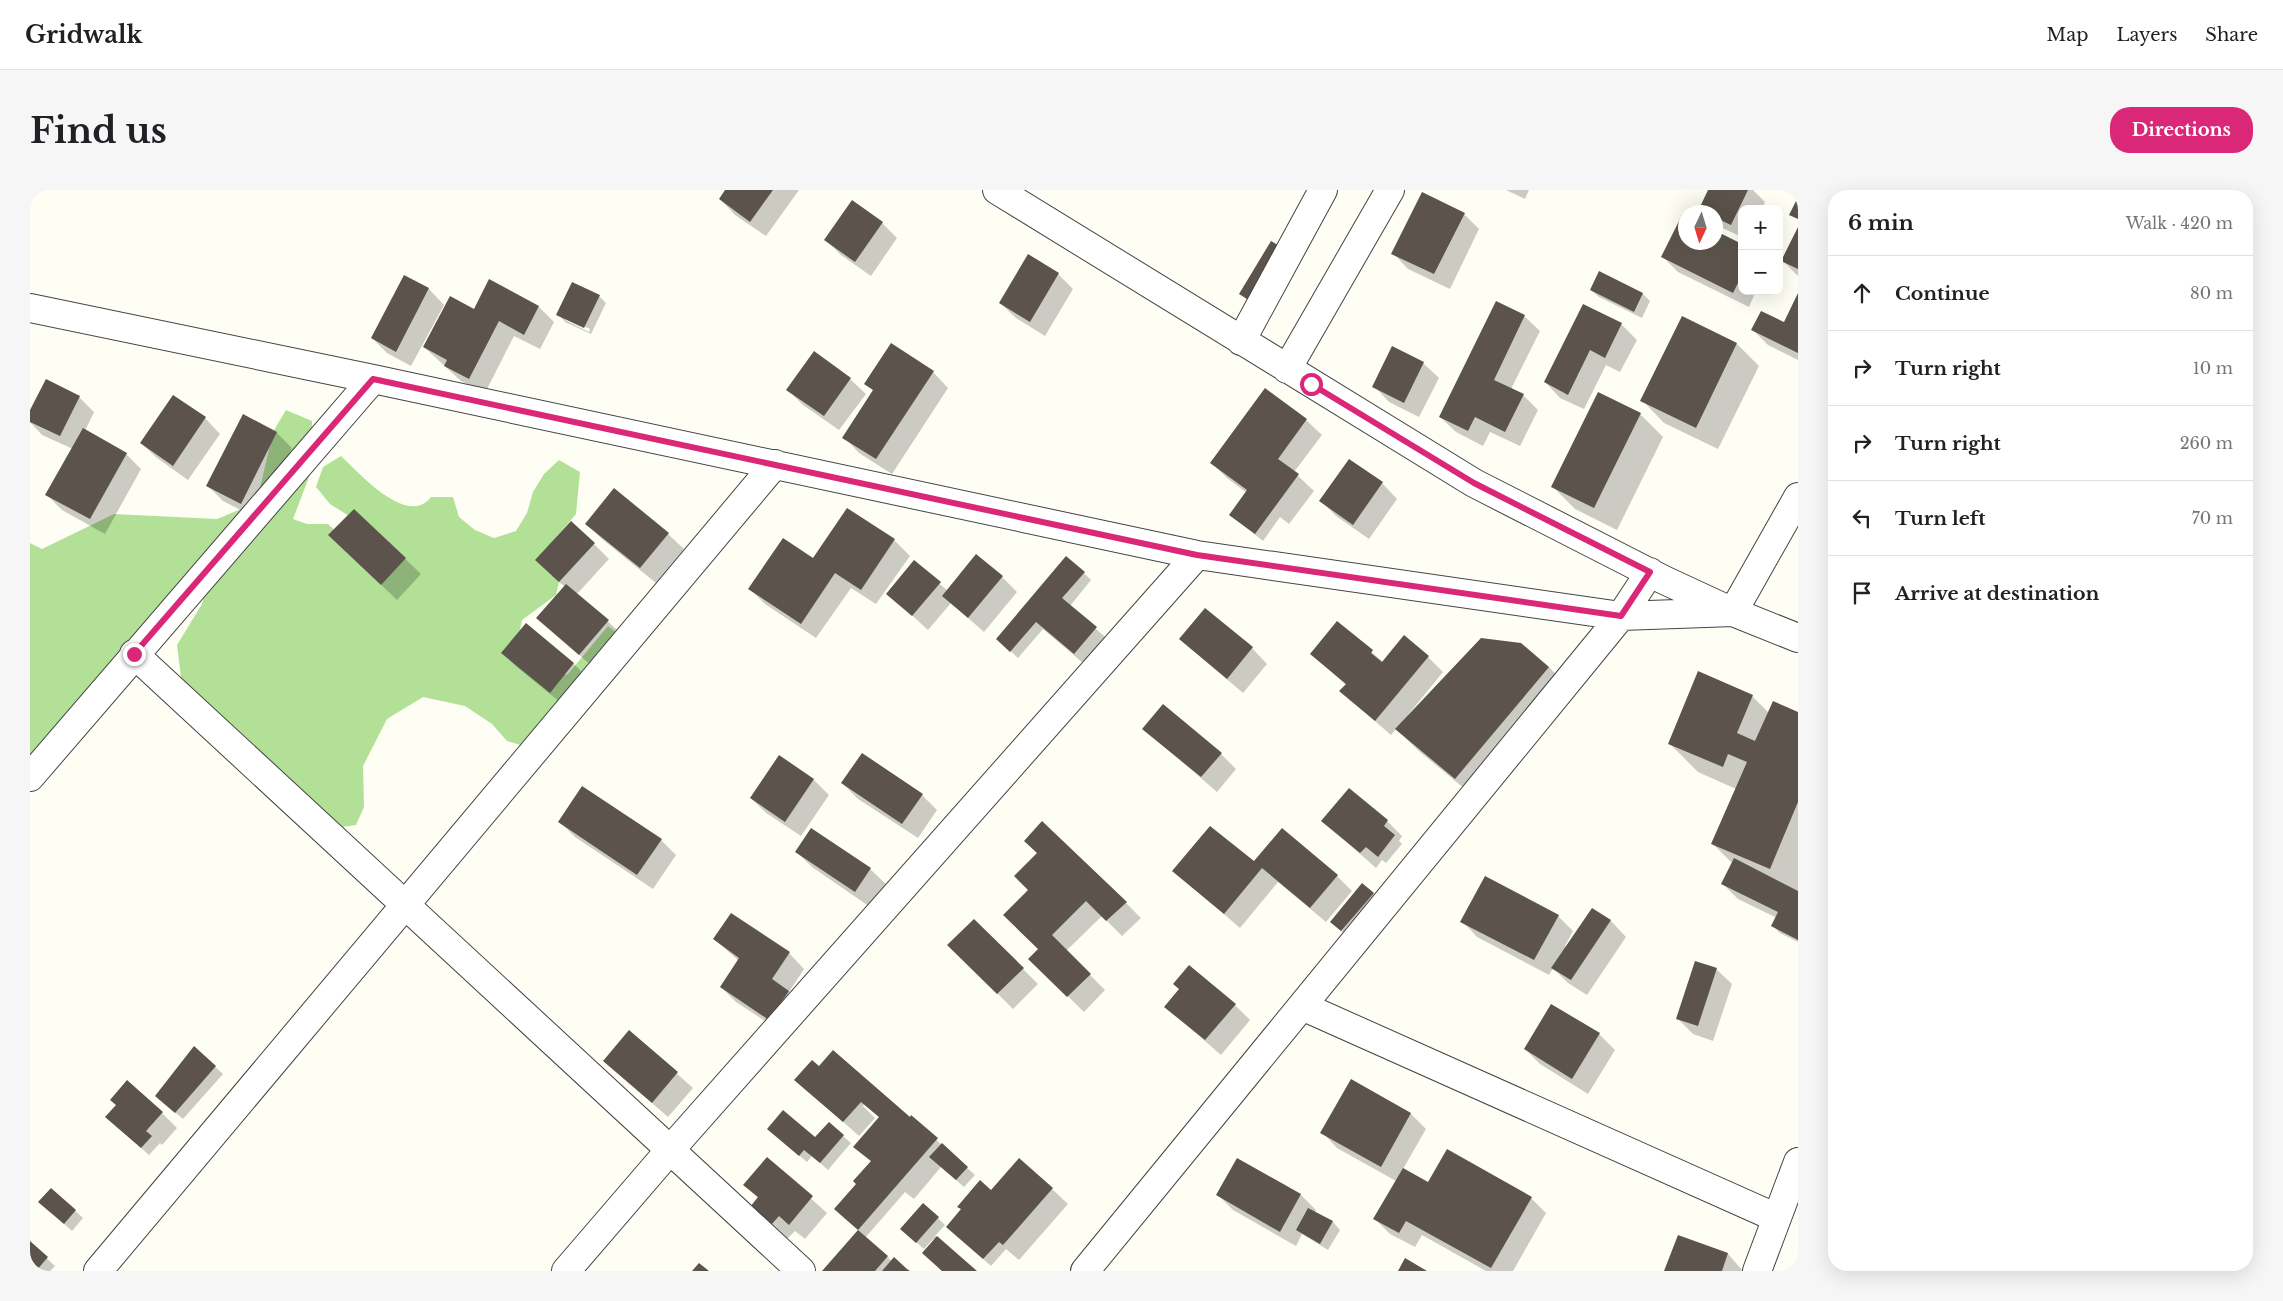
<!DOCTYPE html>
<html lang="en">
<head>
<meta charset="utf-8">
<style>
	:root { --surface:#fff; --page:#f6f6f6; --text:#202124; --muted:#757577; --line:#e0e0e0; --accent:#db2777 }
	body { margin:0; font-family:"Libre Baskerville",serif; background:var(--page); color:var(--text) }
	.controls { position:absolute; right:15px; top:15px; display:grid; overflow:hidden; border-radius:10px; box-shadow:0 5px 20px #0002 }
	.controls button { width:45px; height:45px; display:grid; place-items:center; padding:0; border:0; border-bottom:1px solid var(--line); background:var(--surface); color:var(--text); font:25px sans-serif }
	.compass { position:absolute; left:1648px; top:15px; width:45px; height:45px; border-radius:50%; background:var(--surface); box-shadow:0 5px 20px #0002; rotate:184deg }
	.stop { position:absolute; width:15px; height:15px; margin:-11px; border:4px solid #db2777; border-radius:50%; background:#fff }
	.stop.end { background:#db2777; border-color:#fff; box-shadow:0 1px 5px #0008 }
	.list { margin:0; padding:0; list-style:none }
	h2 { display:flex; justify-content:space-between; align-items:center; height:65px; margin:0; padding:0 20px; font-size:21px }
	h2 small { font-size:16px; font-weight:400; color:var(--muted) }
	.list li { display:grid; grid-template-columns:32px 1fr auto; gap:15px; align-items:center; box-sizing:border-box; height:75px; padding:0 20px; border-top:1px solid var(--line) }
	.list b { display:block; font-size:19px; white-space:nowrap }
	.list em { font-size:16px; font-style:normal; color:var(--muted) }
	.icon { flex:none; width:28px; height:28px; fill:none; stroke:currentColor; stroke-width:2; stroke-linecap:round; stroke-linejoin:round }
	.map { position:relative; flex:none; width:1768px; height:1081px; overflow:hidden; border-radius:20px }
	header { display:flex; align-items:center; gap:30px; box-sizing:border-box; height:70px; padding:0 25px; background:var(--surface); border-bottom:1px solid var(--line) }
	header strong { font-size:24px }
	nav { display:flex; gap:28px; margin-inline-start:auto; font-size:18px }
	.intro { display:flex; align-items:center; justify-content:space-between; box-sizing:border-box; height:120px; padding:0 30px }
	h1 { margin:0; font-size:35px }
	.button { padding:12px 22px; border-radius:20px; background:var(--accent); color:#fff; font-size:18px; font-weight:700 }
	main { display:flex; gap:30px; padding:0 30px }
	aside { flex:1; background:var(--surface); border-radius:20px; box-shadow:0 5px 20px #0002 }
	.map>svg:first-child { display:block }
	.forest { fill:#b2e097 }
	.shadow { fill:#0003; fill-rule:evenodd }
	.building { fill:#5b534c }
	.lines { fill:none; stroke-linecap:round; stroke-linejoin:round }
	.minor-casing { stroke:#444; stroke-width:30 }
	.minor { stroke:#fff; stroke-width:28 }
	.route { stroke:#db2777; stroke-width:6 }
</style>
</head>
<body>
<header>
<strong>Gridwalk</strong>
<nav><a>Map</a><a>Layers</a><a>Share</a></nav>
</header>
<div class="intro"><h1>Find us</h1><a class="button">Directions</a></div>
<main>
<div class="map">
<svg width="1768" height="1081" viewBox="0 0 1768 1081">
	<rect width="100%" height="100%" fill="#fffef4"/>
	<!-- forest -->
	<path class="forest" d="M256,220L282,231L281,282L263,329L277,334H298L343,376L335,336L300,314L286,297L293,277L311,266C329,283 378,338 401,307H423L429,327L445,340L464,348L486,341L497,323L503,302L514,284L529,270L550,282L546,324L522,352L517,372L529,392L526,405L492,430L485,465L518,489L538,484L578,436L594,448L497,557L477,551L462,534L435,516L393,507L357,529L333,576L334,617L326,635L305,638L152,495L147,455L172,414L178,393L0,598V353L12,359L84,324L187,329L211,319L230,298L243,242Z"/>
	<!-- shadow -->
	<path class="shadow" d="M697,0H769L736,46L705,25L690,9Z
		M1476,0H1499L1495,9Z
		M1679,0H1723L1735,12L1732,19H1712V47L1686,35V22H1673L1670,19Z
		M1434,24L1449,39L1420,99L1378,79L1363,63Z
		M852,33L867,48L841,86L811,65L796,50Z
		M1768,40V86L1753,71Z
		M1686,42L1712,55V101H1726L1719,117L1648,82L1633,67L1656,52H1686Z
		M1570,83L1613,104L1620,111L1612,128L1569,107L1561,100Z
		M1028,84L1043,99L1015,146L986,128L970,113Z
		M374,87L399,99L414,115L381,176L357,163L342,148Z
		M1768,105V170L1738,155L1723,140L1754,134Z
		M569,106L576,113L561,144L535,132L528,124ZM535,127L560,139L559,142L535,130Z
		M1553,116L1591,134L1607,150L1590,182L1576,175L1554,219L1530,208L1515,192Z
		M509,117L524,132L510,159L484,146L455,203L431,191L394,157L445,120Z
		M1494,126L1510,141L1481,199L1493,205L1508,220L1490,256L1460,242L1453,256L1426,242L1410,227Z
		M1653,127L1707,154L1729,176L1688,259L1634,233L1612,210Z
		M784,163L820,189L836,204L809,240L773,215L758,200Z
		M1393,173L1409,188L1389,227L1359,212L1344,196Z
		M903,182L918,198L862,284L829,263L814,247L844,201L836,194Z
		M1235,200L1276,230L1292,245L1264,282L1284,301L1259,334L1250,327L1233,351L1200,325L1217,303L1197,288L1182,273Z
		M49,207L64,222L55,241L96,264L111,279L75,344L32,320L17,305L43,259L12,245L0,232V223Z
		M1610,224L1633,247L1587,340L1545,319L1523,297Z
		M214,226L247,243L262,258L226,328L193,311L178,296Z
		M175,228L190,244L158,290L127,268L111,253Z
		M1352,293L1367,309L1339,349L1306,326L1291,311Z
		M324,320L391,384L367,410L315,360Z
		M817,320L864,350L880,366L846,414L821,398L786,448L735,414L720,399L783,370Z
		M557,334L638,344L654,359L626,393L572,349Z
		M564,354L579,369L547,404L594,446L565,479L508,428L535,397L522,386Z
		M884,372L918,401L972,387L987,402L954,442L921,413L898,440L858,403Z
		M1054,383L1061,390L1040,416L1082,453L1060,479L1013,439L988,468L975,456Z
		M1175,420L1222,458L1237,474L1213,503L1150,449Z
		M1308,433L1353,472L1398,467L1413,482L1378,525L1380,526L1519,477L1534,493L1441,604L1390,562L1366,539L1361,545L1338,525L1330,517L1316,495L1281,463Z
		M496,435L544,474L559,489L536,517L488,478L472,463Z
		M1722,506L1739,523H1768V752L1750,743L1743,736L1747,728L1708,709L1693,694L1703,674L1683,654L1706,599L1668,582L1639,553Z
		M1114,539L1191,564L1206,579L1187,602Z
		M749,566L784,590L799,605L771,646L736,623L721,608Z
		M812,593L892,605L907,620L888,648L828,609Z
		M1293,631H1357L1372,646L1369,651L1372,654L1356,673L1352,670L1346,678Z
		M530,632L631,650L646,665L623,699L545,647Z
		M782,640L840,679L856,694L840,717L782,677L767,662Z
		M1008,663L1096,713L1111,728L1092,746L1072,726L1036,761L1075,800L1054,822L1000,769L1010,759L999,700Z
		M1224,673L1307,686L1322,701L1296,732L1248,692L1210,738L1144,681Z
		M1343,704L1350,711L1319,748L1309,739Z
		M1562,719L1581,731L1596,747L1557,805L1538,793L1523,778L1519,785L1447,747L1432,731L1528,726L1543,741L1535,756L1537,757Z
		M701,725L759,763L774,779L759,802L774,817L755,844L706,812L691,797L709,771L684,749Z
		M944,730L1008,794L983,819L919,755Z
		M1686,779L1702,794L1683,851L1663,844L1648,829Z
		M1205,815L1220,830L1191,865L1136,817Z
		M1522,816L1569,844L1585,860L1558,904L1510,874L1495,859Z
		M600,842L663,898L638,927L574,871Z
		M164,858L193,884L153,929L134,913Z
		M790,878L880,929L881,927L945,985L934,997L911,977L884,1009L875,1002L835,1048L862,1071L878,1081H794L829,1040L813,1027L828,994L842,972L832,964L850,928L834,914L833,916L845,928L829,946L766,890Z
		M1321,891L1381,924L1396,939L1373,979L1399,994L1501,1008L1516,1023L1483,1081H1456L1392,1045L1385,1057L1360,1044L1345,1029L1366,991L1307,958L1292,942Z
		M132,923L147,938L132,955L130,953L119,965L84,934Z
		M799,934L821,953L798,980L782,966L777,972L746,946L785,949Z
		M737,969L797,1023L775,1049L765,1041L757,1049L737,1032L728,1008L715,995Z
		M1208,969L1271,1005L1286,1020L1285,1023L1303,1032L1310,1040L1298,1060L1272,1044L1266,1056L1203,1020L1188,1005Z
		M21,999L53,1028L42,1041L10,1012Z
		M1022,999L1038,1014L989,1070L976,1059L961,1076L925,1044L962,1002Z
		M908,1028L915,1035L905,1046L945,1081H912L894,1063L905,1050L903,1049L894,1059L879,1046Z
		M1648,1046L1698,1064L1713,1081H1636Z
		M0,1053L25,1076L20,1081H0Z"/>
	<!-- building -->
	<path class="building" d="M695,0H743L720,32L689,9Z
		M1678,0H1718L1701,35L1686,28V22H1675L1669,19Z
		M1392,2L1435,23L1404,84L1361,64Z
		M1768,7V29L1759,25Z
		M822,10L853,32L825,72L794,50Z
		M1652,25L1656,27V52H1686V41L1712,54V85L1703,103L1631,67Z
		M1768,37V79L1751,71Z
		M1241,51L1258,61L1225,114L1209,104Z
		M998,64L1029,83L1000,132L969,113Z
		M1569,81L1613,103L1604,122L1560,100Z
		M374,85L399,98L366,162L341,148Z
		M459,89L509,116L494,145L469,131L439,189L414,176L417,170L393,157L420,106L444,119Z
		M542,92L570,105L554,138L526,125Z
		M1768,103V163L1721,140L1731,121L1754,132Z
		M1466,111L1495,125L1464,190L1494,204L1475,242L1445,227L1438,241L1409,227Z
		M1553,114L1592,133L1575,168L1560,160L1538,205L1514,192Z
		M1652,126L1707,153L1666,238L1610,211Z
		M861,153L904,181L846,269L812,248L843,200L834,194Z
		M1362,156L1394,172L1374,213L1342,197Z
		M784,161L821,188L794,226L756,200Z
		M16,189L50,206L30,246L0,232V220Z
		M1235,198L1277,229L1248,269L1269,284L1225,344L1199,325L1217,300L1180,273Z
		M1568,202L1611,223L1564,318L1521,297Z
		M143,205L176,227L143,276L110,253Z
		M213,224L247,242L211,314L176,296Z
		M53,238L97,263L60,329L15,305Z
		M1319,269L1353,292L1323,335L1289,311Z
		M584,298L639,343L610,378L555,334Z
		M817,318L865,349L831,400L805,383L771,434L718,399L753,348L783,368Z
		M324,319L376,368L351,395L298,345Z
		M541,331L565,353L529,392L505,370Z
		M946,364L973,386L938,428L912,406Z
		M1036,366L1055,382L1032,408L1067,437L1044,464L1006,432L980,462L966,449Z
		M884,370L911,392L882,426L856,404Z
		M536,394L579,430L549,465L506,428Z
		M1175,418L1223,457L1197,489L1149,449Z
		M1307,431L1343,460L1341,463L1352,472L1374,445L1399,466L1345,531L1309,501L1316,494L1280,464Z
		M496,433L544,473L520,503L471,463Z
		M1451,448L1491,453L1519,477L1425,589L1365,539Z
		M1668,481L1723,505L1707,543L1725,551L1743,511L1768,522V612L1740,679L1681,654L1717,572L1698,564L1693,577L1638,554Z
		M1133,514L1192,563L1171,587L1112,539Z
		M832,563L893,604L872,634L811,593Z
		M749,565L784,589L755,632L720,608Z
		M552,596L632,649L607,685L528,632Z
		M1319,598L1358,630L1354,636L1365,645L1348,667L1336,657L1330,663L1291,631Z
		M1012,631L1097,712L1076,731L1056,711L1022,745L1061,784L1037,807L998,769L1008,759L973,725L998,700L984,686L1007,663L994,651Z
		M1180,636L1224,671L1252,638L1308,685L1280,718L1232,678L1194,724L1142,681Z
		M781,638L841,678L825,702L765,662Z
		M1704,668L1768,701V750L1741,736L1748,722L1691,694Z
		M1455,686L1529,725L1504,770L1430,732Z
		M1332,693L1344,703L1311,741L1300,732Z
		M1562,718L1581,730L1541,790L1521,778Z
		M701,723L760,762L742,789L759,801L739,830L690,797L709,768L683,749Z
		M944,729L994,778L967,804L917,755Z
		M1665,771L1687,778L1668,836L1646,829Z
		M1159,775L1206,814L1175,850L1134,817L1149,799L1143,794Z
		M1521,814L1570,843L1542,889L1494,859Z
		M599,840L648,882L622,913L573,871Z
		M164,856L186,876L145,923L125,906Z
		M803,860L880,927L881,925L908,948L828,1040L858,1066L845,1081H792L828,1040L804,1019L826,994L823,991L841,971L823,957L849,927L831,912L813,932L764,890L782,870L789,876Z
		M1321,889L1381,923L1351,977L1290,943Z
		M97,890L133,922L116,941L122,946L111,958L75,927L86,915L80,910Z
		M753,920L785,947L799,932L814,945L790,973L774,960L769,966L737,939Z
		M912,953L938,977L926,990L899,967Z
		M1417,959L1502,1007L1461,1078L1376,1031L1369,1043L1343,1029L1373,978L1398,992Z
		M737,967L783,1006L759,1035L749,1026L741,1035L720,1017L728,1007L713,995Z
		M989,968L1023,998L973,1055L969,1052L953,1069L916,1037L931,1019L927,1017L950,990L961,1000Z
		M1207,968L1271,1004L1250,1042L1186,1005Z
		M21,998L46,1020L34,1034L8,1012Z
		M893,1013L909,1027L886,1053L870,1039Z
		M1278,1018L1303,1031L1290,1054L1266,1040Z
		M1648,1045L1698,1063L1692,1081H1634Z
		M907,1046L947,1081H912L892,1063Z
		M0,1051L18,1067L6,1081H0Z
		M864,1067L877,1079L880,1081H852Z
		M1375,1068L1397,1081H1368Z
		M669,1073L679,1081H662Z"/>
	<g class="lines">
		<defs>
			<path id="minor" d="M967,0L1444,293L1634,390L1703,422L1768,448
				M0,118L343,189L1167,365L1591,426L1703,422
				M1211,151L1293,0
				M1257,179L1360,0
				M1703,422L1768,307
				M104,464L771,1081
				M0,587L343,189
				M1272,816L1747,1028
				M68,1081L745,274
				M536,1081L640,960L1167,365
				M1055,1081L1591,426L1620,382
				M1727,1081L1768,972"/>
		</defs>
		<!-- minor casing -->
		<use href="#minor" class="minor-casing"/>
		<!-- minor -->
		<use href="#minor" class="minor"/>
	</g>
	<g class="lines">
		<!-- route -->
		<path class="route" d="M104,464L343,189L1167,365L1591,426L1620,382L1444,293L1281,194"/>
	</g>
</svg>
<div class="controls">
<button>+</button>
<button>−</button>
</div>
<svg class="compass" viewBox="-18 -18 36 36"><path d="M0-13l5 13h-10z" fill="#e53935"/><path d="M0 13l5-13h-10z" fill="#757577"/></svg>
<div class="stop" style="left:1281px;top:194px"></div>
<div class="stop end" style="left:104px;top:464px"></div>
</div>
<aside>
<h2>6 min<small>Walk · 420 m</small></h2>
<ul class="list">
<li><svg class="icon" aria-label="ahead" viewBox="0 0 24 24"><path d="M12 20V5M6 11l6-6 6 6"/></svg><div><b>Continue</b></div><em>80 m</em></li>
<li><svg class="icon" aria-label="right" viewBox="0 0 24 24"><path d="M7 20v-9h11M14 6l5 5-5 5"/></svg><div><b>Turn right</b></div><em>10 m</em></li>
<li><svg class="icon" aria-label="right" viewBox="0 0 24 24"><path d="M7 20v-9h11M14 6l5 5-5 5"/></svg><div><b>Turn right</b></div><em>260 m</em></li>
<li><svg class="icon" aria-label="left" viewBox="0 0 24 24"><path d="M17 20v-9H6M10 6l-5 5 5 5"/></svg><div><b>Turn left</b></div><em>70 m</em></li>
<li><svg class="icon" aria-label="arrive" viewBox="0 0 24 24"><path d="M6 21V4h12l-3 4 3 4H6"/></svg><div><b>Arrive at destination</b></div></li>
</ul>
</aside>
</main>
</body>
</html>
